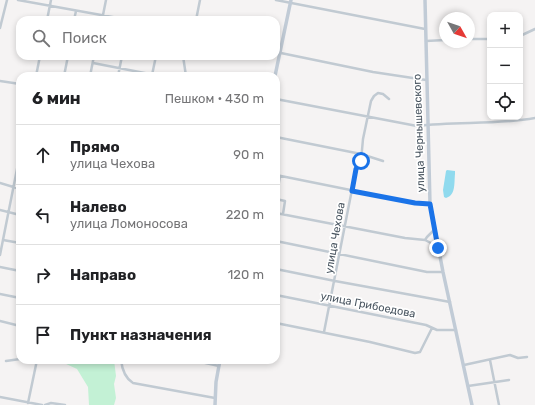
<!DOCTYPE html>
<html lang="ru">
<head>
<meta charset="utf-8">
<style>
	:root { --surface:#fff; --page:#f6f6f6; --text:#202124; --muted:#757577; --line:#e0e0e0 }
	body { margin:0; font-family:Rubik,sans-serif; background:var(--page); color:var(--text) }
	.controls { position:absolute; right:12px; top:12px; display:grid; overflow:hidden; border-radius:8px; box-shadow:0 2px 6px #0003 }
	.controls button { width:36px; height:36px; display:grid; place-items:center; padding:0; border:0; border-bottom:1px solid var(--line); background:var(--surface); color:var(--text); font:20px sans-serif }
	.compass { position:absolute; left:439px; top:12px; width:36px; height:36px; border-radius:50%; background:var(--surface); box-shadow:0 2px 6px #0003; rotate:130deg }
	.stop { position:absolute; width:12px; height:12px; margin:-9px; border:3px solid #1a73e8; border-radius:50%; background:#fff }
	.stop.end { background:#1a73e8; border-color:#fff; box-shadow:0 1px 4px #0008 }
	.list { margin:0; padding:0; list-style:none }
	h2 { display:flex; justify-content:space-between; align-items:center; height:52px; margin:0; padding:0 16px; font-size:17px }
	h2 small { font-size:13px; font-weight:400; color:var(--muted) }
	.list li { display:grid; grid-template-columns:26px 1fr auto; gap:12px; align-items:center; box-sizing:border-box; height:60px; padding:0 16px; border-top:1px solid var(--line) }
	.list b { display:block; font-size:15px; white-space:nowrap }
	.list p { margin:0; font-size:13px; white-space:nowrap; color:var(--muted) }
	.list em { font-size:13px; font-style:normal; color:var(--muted) }
	.icon { flex:none; width:22px; height:22px; fill:none; stroke:currentColor; stroke-width:2; stroke-linecap:round; stroke-linejoin:round }
	.map { position:relative; flex:none; width:535px; height:405px; overflow:hidden }
	.search { position:absolute; background:var(--surface); box-shadow:0 2px 6px #0003; left:16px; top:16px; width:264px; height:44px; display:flex; align-items:center; gap:10px; box-sizing:border-box; padding:0 14px; border-radius:12px; color:var(--muted); font-size:15px }
	.panel { position:absolute; background:var(--surface); box-shadow:0 2px 6px #0003; left:16px; top:72px; width:264px; height:292px; border-radius:12px }
	.map>svg:first-child { display:block }
	.green { fill:#c3f1d5 }
	.water { fill:#90daee }
	.lines { fill:none; stroke-linecap:round; stroke-linejoin:round }
	.street { stroke:#c1cad2; stroke-width:2.5 }
	.secondary { stroke:#c1cbd6; stroke-width:3.5 }
	.route { stroke:#1a73e8; stroke-width:5 }
	.labels { text-anchor:middle; dominant-baseline:central; stroke-width:3.5; stroke-linejoin:round; paint-order:stroke }
	.street-label { font-size:11px; fill:#4a5661; stroke:#fff }
</style>
</head>
<body>
<div class="map">
<svg width="535" height="405" viewBox="0 0 535 405">
	<rect width="100%" height="100%" fill="#f5f3f3"/>
	<!-- green -->
	<path class="green" d="M49,360H114L116,376L114,384L116,398L114,405H89L88,387L77,369L64,363Z"/>
	<!-- water -->
	<path class="water" d="M447,170L455,171V174C454,183 456,195 446,198L444,197L443,190L446,171Z"/>
	<g class="lines">
		<!-- street -->
		<path class="street" d="M18,0L129,20
			M276,0L425,29
			M47,20L51,0
			M74,20L76,11
			M102,20L106,0
			M196,20L200,0
			M0,28L7,0
			M520,36L535,29
			M469,39H490
			M426,41L445,40
			M276,52L373,72L426,80
			M183,56L186,76
			M93,63L160,76
			M152,75L156,56
			M36,76L40,56
			M64,76L68,56
			M90,76L94,56
			M118,76L122,56
			M0,81L20,84
			M276,99L417,126C456,121 496,125 535,118
			M276,137L361,154L383,161
			M276,175L415,203L430,204
			M280,176L276,199L285,201L283,214
			M0,183L20,189
			M0,210L20,215
			M276,213L405,238L425,240L437,246
			M3,240L20,243
			M425,240L427,237L434,230
			M276,241L427,272H443
			M0,255L20,154
			M0,267L20,271
			M276,269L335,281L450,302
			M0,294L20,298
			M276,295L426,325L437,330H456
			M0,321L20,326
			M276,323L370,342L415,353L420,352L432,328
			M324,332L356,169L361,161L363,139L371,101L374,96L378,93L383,94L389,99
			M121,360C122,369 125,378 133,383L215,398
			M192,360L219,366
			M490,360L499,405
			M6,361L20,359
			M464,365L510,355L518,358L527,357
			M468,386L509,380
			M0,397L42,405
			M28,403L37,360
			M45,405L51,403L65,405"/>
		<!-- secondary -->
		<path class="secondary" d="M425,0L430,204L443,272L472,405
			M275,76L291,0
			M215,405L216,382L220,360"/>
	</g>
	<g class="lines">
		<!-- route -->
		<path class="route" d="M361,161L356,169L352,191L415,203L430,204L438,248"/>
	</g>
	<g class="labels">
		<!-- street labels -->
		<g class="street-label">
			<text transform="translate(419 133) rotate(-92)">улица Чернышевского</text>
			<text transform="translate(335 238) rotate(-80)">улица Чехова</text>
			<text transform="translate(368 305) rotate(11)">улица Грибоедова</text>
		</g>
	</g>
</svg>
<div class="controls">
<button>+</button>
<button>−</button>
<button><svg class="icon" aria-label="locate" viewBox="0 0 24 24"><circle cx="12" cy="12" r="6"/><path d="M12 2v4M12 18v4M2 12h4M18 12h4"/></svg></button>
</div>
<svg class="compass" viewBox="-18 -18 36 36"><path d="M0-13l5 13h-10z" fill="#e53935"/><path d="M0 13l5-13h-10z" fill="#757577"/></svg>
<div class="stop" style="left:361px;top:161px"></div>
<div class="stop end" style="left:438px;top:248px"></div>
<div class="search"><svg class="icon" aria-label="search" viewBox="0 0 24 24"><circle cx="10" cy="10" r="6"/><path d="M15 15l6 6"/></svg>Поиск</div>
<section class="panel">
<h2>6 мин<small>Пешком · 430 m</small></h2>
<ul class="list">
<li><svg class="icon" aria-label="ahead" viewBox="0 0 24 24"><path d="M12 20V5M6 11l6-6 6 6"/></svg><div><b>Прямо</b><p>улица Чехова</p></div><em>90 m</em></li>
<li><svg class="icon" aria-label="left" viewBox="0 0 24 24"><path d="M17 20v-9H6M10 6l-5 5 5 5"/></svg><div><b>Налево</b><p>улица Ломоносова</p></div><em>220 m</em></li>
<li><svg class="icon" aria-label="right" viewBox="0 0 24 24"><path d="M7 20v-9h11M14 6l5 5-5 5"/></svg><div><b>Направо</b></div><em>120 m</em></li>
<li><svg class="icon" aria-label="arrive" viewBox="0 0 24 24"><path d="M6 21V4h12l-3 4 3 4H6"/></svg><div><b>Пункт назначения</b></div></li>
</ul>
</section>
</div>
</body>
</html>
